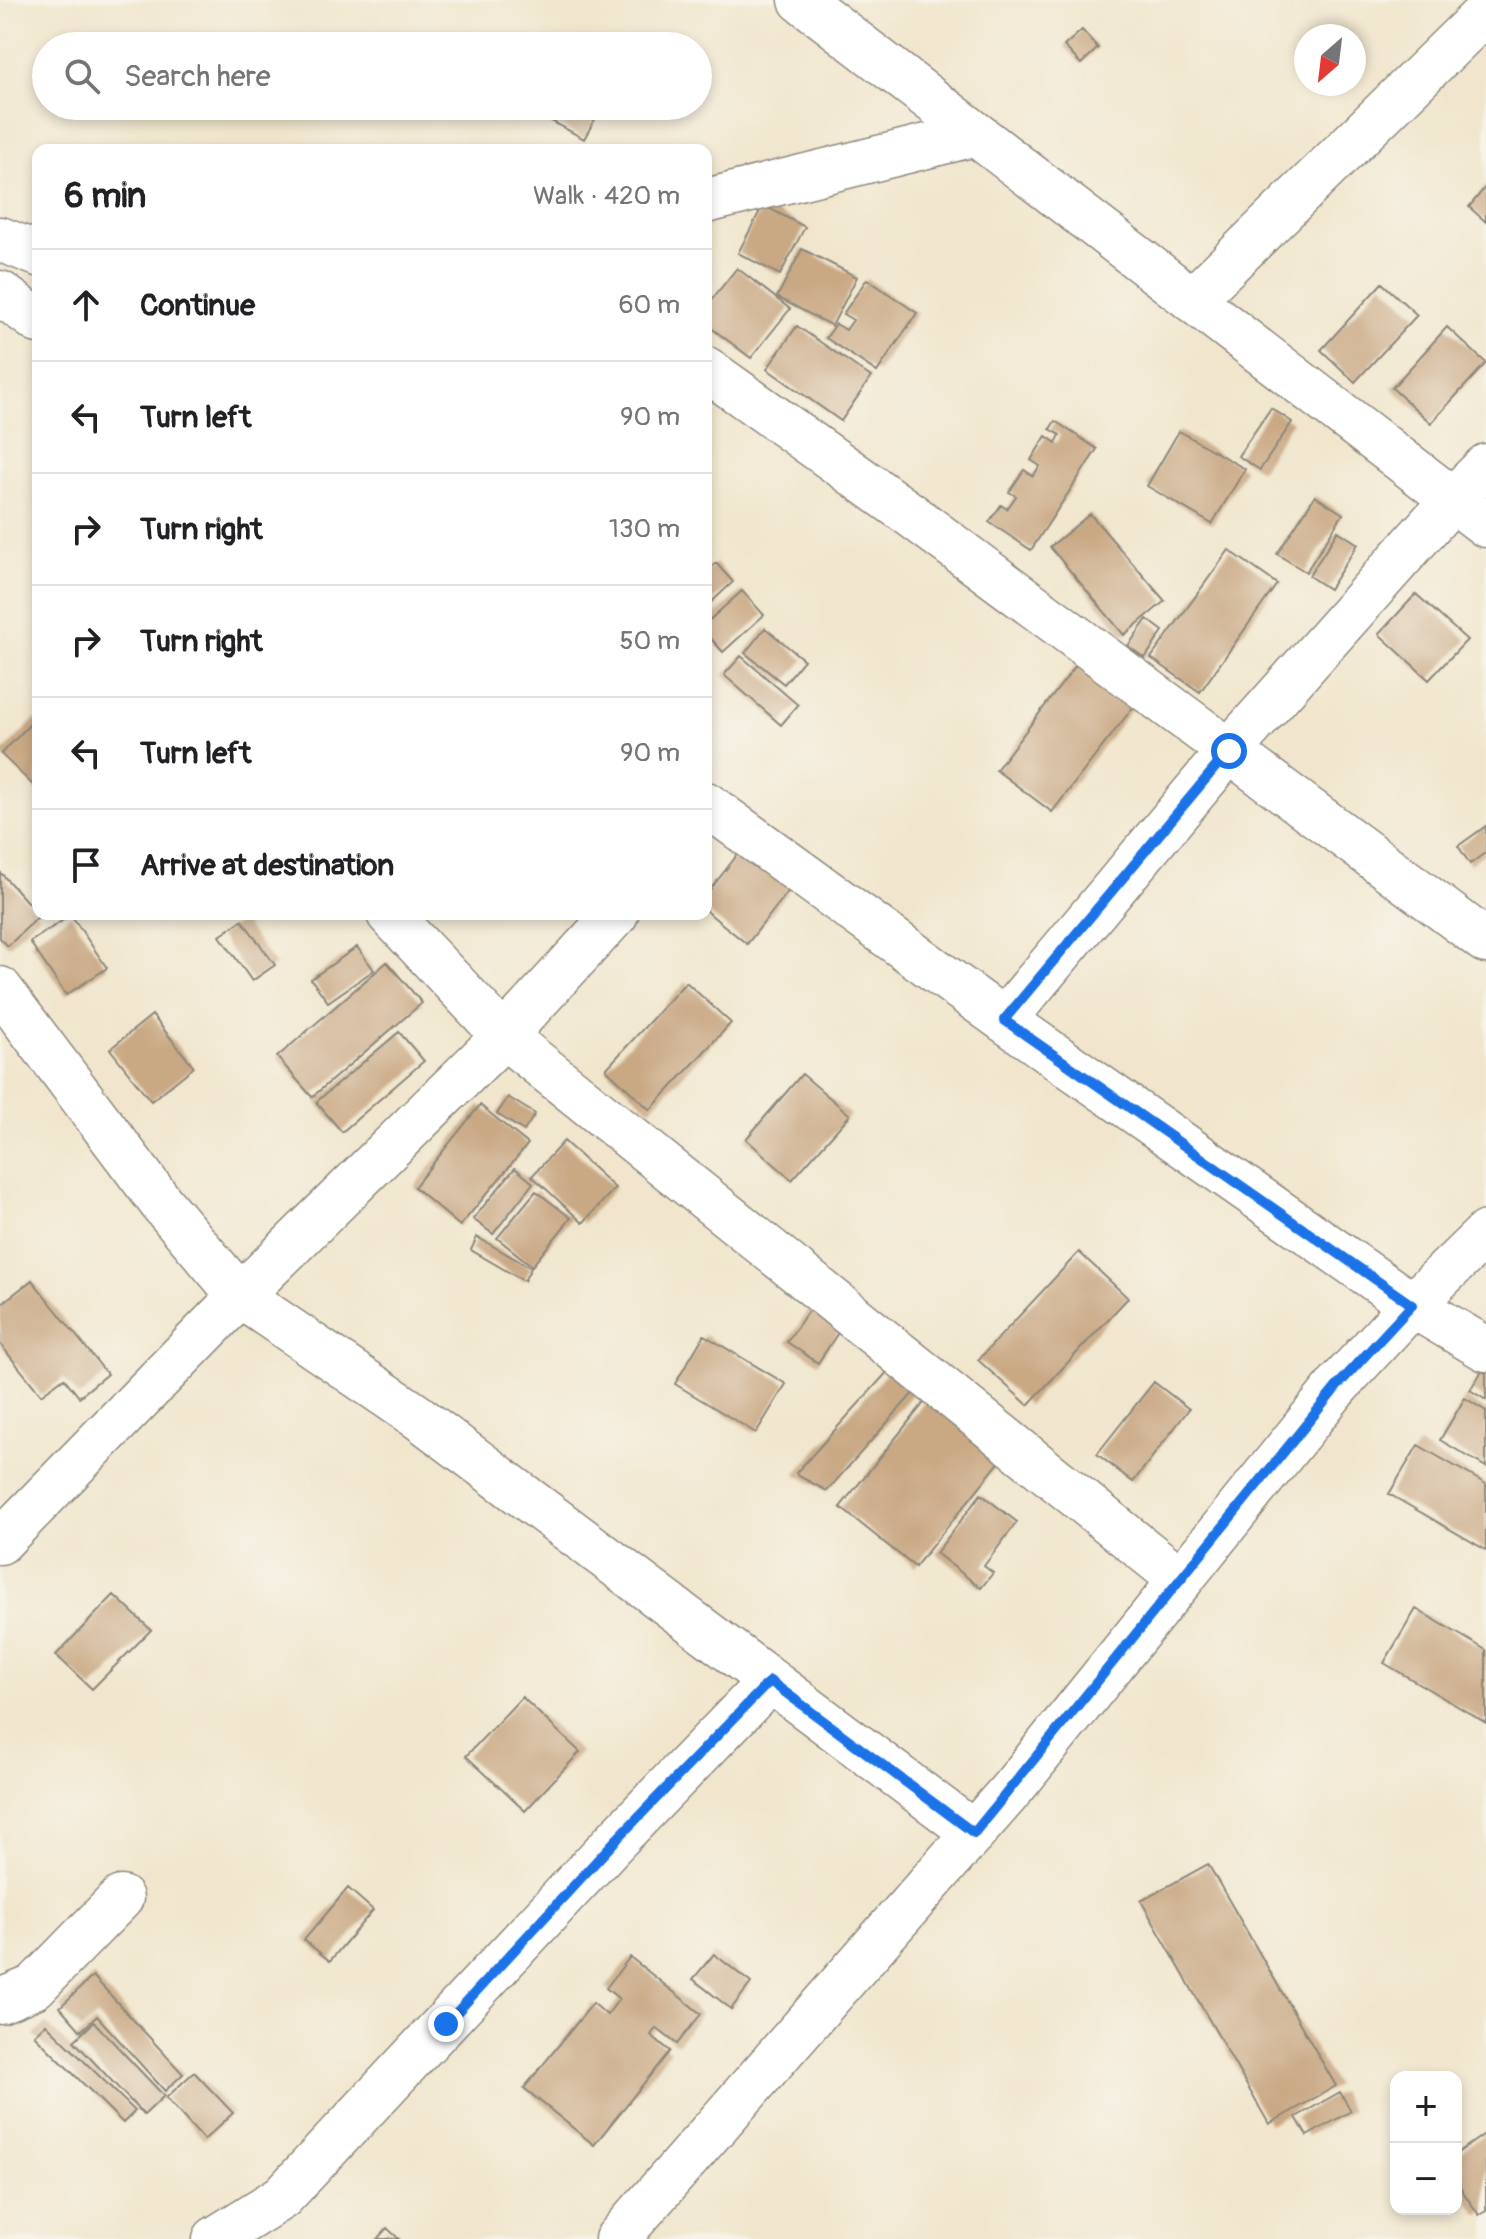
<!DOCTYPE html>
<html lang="en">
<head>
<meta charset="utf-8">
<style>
	:root { --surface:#fff; --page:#f2f2f2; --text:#202124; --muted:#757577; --line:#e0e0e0 }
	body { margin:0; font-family:Pangolin,sans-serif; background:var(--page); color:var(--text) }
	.controls { position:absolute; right:24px; bottom:24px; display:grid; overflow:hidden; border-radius:16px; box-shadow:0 4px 12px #0003 }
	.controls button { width:72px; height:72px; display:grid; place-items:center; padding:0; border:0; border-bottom:2px solid var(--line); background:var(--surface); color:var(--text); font:40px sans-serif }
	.compass { position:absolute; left:1294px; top:24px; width:72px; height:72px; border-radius:50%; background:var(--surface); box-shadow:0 4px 12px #0003; rotate:208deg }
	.stop { position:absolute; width:24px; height:24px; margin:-18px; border:6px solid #1a73e8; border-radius:50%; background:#fff }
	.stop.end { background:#1a73e8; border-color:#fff; box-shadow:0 2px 8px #0008 }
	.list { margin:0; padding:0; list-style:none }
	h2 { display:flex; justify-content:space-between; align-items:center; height:104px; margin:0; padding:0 32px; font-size:34px }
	h2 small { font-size:26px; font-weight:400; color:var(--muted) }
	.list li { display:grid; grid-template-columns:52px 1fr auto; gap:24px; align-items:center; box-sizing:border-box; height:112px; padding:0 32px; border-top:2px solid var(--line) }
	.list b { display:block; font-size:30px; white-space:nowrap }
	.list em { font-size:26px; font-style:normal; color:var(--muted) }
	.icon { flex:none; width:44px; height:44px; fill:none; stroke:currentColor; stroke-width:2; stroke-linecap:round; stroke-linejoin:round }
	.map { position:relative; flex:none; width:1486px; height:2239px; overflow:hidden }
	.search { position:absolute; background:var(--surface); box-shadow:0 4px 12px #0003; left:32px; top:32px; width:680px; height:88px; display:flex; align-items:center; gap:20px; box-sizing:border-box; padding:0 28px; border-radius:44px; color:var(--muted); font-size:30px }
	.panel { position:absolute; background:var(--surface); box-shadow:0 4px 12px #0003; left:32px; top:144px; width:680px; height:776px; border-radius:16px }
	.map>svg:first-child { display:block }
	.building { fill:#c9a884 }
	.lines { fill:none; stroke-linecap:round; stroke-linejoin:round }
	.street-casing { stroke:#8e887c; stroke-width:47 }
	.secondary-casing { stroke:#8e887c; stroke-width:47 }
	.street { stroke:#fff; stroke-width:44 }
	.secondary { stroke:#fff; stroke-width:44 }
	.route { stroke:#1a73e8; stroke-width:10 }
</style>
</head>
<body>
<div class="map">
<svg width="1486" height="2239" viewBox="0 0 1486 2239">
	<rect width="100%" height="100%" fill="#f7f3e8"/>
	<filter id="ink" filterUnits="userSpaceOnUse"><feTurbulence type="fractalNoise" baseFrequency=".0125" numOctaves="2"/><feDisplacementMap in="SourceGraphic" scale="16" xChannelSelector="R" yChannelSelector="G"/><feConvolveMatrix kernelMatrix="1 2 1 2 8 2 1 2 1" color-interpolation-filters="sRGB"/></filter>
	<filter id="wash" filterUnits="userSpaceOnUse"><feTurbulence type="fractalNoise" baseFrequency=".006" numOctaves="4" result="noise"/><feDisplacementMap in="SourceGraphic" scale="32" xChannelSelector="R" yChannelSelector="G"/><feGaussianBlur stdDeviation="1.8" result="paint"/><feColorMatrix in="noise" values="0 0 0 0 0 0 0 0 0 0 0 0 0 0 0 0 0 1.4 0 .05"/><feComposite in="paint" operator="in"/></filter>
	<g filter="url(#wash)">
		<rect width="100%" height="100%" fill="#f1e6cd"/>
		<g id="blocks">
			<!-- building -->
			<path class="building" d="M1082,30L1098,48L1081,64L1064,46Z
				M524,106H600L602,107L584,139Z
				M1486,186V222L1469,207Z
				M763,205L805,227L780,275L738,253Z
				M802,249L857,277L832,326L777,297Z
				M737,268L790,309L751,358L706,324V307Z
				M867,279L917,313L877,372L826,338L836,324L846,330L853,320L843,314Z
				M1382,283L1417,315L1355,382L1321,350Z
				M797,326L871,377L841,421L767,369Z
				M1447,327L1486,363L1431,423L1392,388Z
				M1271,408L1292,422L1260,470L1238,456Z
				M1055,421L1097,449L1031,550L989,522L1001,505L1007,509L1016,496L1009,492L1024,470L1033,476L1040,466L1031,460L1046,436L1056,443L1060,435L1050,429Z
				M1179,431L1245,469L1212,524L1147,486Z
				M1315,496L1343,514L1306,572L1277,554Z
				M1090,514L1165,601L1124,635L1050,547Z
				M1338,531L1358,544L1329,589L1309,576Z
				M1229,550L1277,584L1200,692L1151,658Z
				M716,563L733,582L706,607V572Z
				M742,591L764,615L723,652L706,633V623Z
				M1416,594L1467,640L1429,680L1379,634Z
				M1147,619L1163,631L1145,658L1128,646Z
				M765,628L804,660L784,684L745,653Z
				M741,656L798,705L781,725L724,675Z
				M1077,664L1134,706L1052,812L996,770Z
				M35,719L38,722V790L1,754Z
				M1486,826V852L1470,864L1458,846Z
				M742,849L791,888L747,944L706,911V895Z
				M0,872L38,914H41L8,946L0,938Z
				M71,915L107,968L66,995L30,942Z
				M242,920L275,965L252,981L220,936Z
				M357,947L374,970L328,1002L311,979Z
				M387,962L422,1003L312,1097L277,1057Z
				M686,982L731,1023L650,1110L606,1069Z
				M152,1015L194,1067L151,1101L110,1049Z
				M399,1032L424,1061L342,1132L316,1102Z
				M802,1074L850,1115L792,1180L746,1139Z
				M508,1097L535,1114L524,1131L497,1114Z
				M480,1105L528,1144L460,1226L414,1187Z
				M564,1141L615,1188L583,1223L532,1176Z
				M515,1168L533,1183L493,1234L473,1219Z
				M536,1191L571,1218L532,1266L497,1238Z
				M477,1237L531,1268L524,1281L471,1250Z
				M1079,1252L1128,1298L1028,1405L978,1360Z
				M32,1280L107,1374L79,1397L64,1378L41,1395L0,1344V1305Z
				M810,1308L841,1328L818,1363L787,1342Z
				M704,1335L786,1384L756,1433L675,1384Z
				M890,1369L922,1383L827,1491L797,1475L796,1473Z
				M1482,1371L1486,1373V1400L1470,1390Z
				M1154,1382L1189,1409L1133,1482L1097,1454Z
				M931,1394L1006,1454L915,1567L840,1507Z
				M1465,1398L1486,1411V1467L1440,1440Z
				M1418,1445L1486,1484V1550L1389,1494Z
				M981,1494L1017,1522L984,1566L993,1573L981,1588L936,1553Z
				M114,1595L151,1630L92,1689L56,1655Z
				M1416,1609L1486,1650V1723L1384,1663Z
				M522,1697L580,1752L525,1811L466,1756Z
				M1208,1864L1336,2086L1269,2124L1141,1901Z
				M348,1888L373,1910L330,1961L304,1940Z
				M714,1954L751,1983L731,2009L693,1979Z
				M630,1957L701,2014L677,2044L656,2028L651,2035L670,2051L594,2145L524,2088L593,2003L607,2015L619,1999L606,1988Z
				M93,1976L183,2074L165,2091L97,2016L81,2031L60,2007Z
				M94,2022L164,2096L144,2115L74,2041Z
				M46,2024L135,2111L123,2123L34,2035Z
				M194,2072L233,2113L204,2140L166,2098Z
				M1340,2092L1351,2111L1307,2136L1296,2117Z
				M1486,2133V2211L1479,2215L1456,2182V2154Z
				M387,2228L399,2239H377Z"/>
		</g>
	</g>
	<g filter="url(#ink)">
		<use href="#blocks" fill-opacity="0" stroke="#8e887c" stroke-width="2"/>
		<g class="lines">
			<defs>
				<path id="street" d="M801,0L1486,525
					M706,201L975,134
					M0,239L38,254
					M0,293L38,321
					M1192,300L1486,12
					M706,369L911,515L1486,941
					M706,804L1004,1020L1412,1305L1486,1349
					M389,914L504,1036L1181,1580
					M0,989L162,1204L240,1296L418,1417L974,1833
					M1004,1020L1229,751L1453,499L1486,466
					M0,1542L240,1296L504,1036L616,914
					M0,2001L34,1987L121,1898
					M215,2239L282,2197L616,1840L770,1681"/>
				<path id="secondary" d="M617,2239L1012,1789L1339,1384L1412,1305L1486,1233"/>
			</defs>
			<!-- street casing -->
			<use href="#street" class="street-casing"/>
			<!-- secondary casing -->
			<use href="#secondary" class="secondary-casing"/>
			<!-- street -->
			<use href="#street" class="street"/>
			<!-- secondary -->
			<use href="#secondary" class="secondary"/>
		</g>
	</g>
	<g class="lines" filter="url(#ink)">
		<!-- route -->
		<path class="route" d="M446,2024L616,1840L770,1681L974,1833L1339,1384L1412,1305L1004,1020L1229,751"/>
	</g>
</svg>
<div class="controls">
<button>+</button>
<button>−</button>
</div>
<svg class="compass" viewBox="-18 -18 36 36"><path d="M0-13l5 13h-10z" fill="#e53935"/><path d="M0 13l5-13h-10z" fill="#757577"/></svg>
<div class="stop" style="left:1229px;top:751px"></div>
<div class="stop end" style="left:446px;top:2024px"></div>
<div class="search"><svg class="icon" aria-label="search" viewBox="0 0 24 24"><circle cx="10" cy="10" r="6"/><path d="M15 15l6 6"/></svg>Search here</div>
<section class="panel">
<h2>6 min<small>Walk · 420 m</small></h2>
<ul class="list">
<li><svg class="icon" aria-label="ahead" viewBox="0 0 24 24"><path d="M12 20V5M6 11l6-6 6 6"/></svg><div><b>Continue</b></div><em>60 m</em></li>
<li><svg class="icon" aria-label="left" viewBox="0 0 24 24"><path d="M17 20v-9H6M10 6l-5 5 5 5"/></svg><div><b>Turn left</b></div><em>90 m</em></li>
<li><svg class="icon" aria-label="right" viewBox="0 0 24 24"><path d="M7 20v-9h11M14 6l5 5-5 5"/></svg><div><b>Turn right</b></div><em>130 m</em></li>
<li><svg class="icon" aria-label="right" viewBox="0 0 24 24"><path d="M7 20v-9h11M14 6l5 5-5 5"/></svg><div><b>Turn right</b></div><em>50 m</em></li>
<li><svg class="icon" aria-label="left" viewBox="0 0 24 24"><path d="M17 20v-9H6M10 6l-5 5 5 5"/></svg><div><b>Turn left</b></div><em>90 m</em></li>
<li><svg class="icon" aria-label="arrive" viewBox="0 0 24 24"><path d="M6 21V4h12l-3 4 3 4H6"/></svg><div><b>Arrive at destination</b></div></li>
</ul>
</section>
</div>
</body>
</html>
